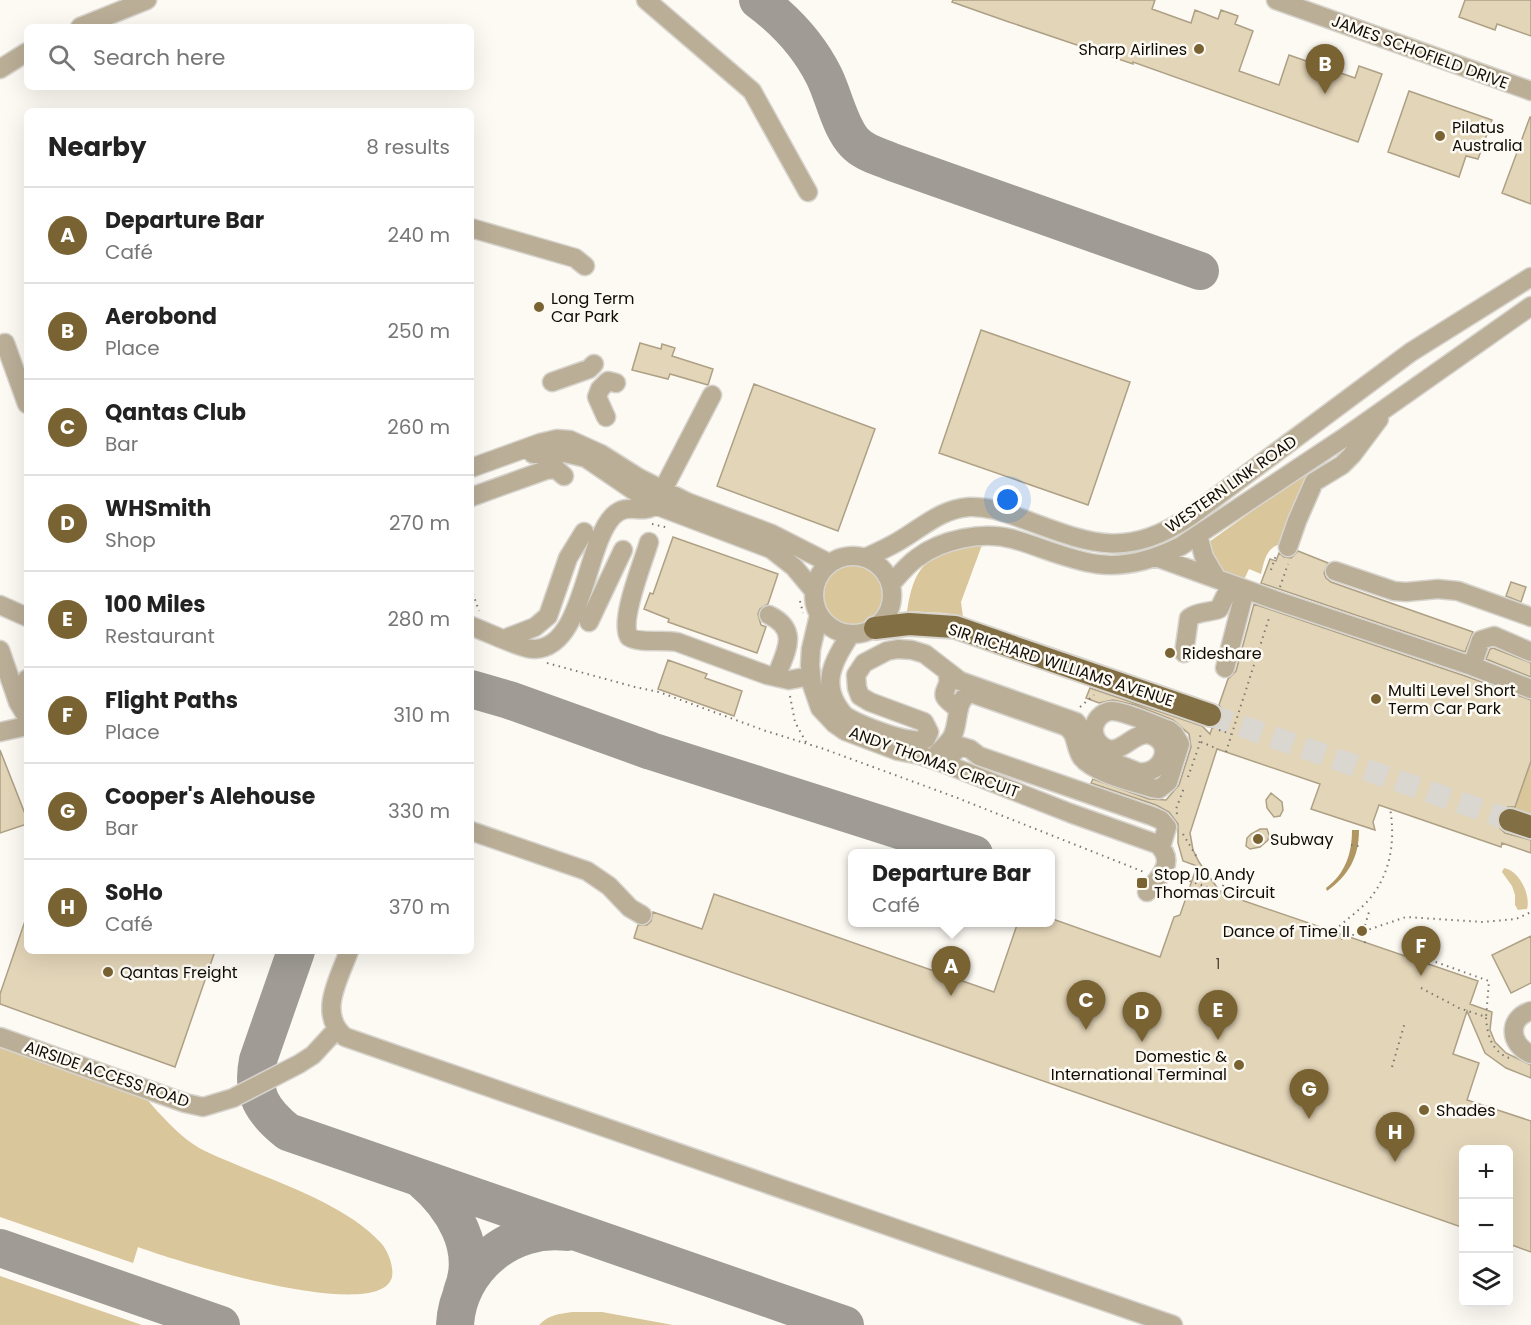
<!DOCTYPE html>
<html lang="en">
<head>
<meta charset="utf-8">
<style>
	:root { --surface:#fff; --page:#f6f6f6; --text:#222; --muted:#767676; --line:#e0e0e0; --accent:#796332 }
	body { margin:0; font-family:Poppins,sans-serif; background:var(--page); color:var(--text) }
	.controls { position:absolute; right:18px; bottom:18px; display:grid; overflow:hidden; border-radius:9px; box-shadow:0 6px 24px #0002 }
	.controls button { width:54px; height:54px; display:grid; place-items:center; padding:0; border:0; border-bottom:2px solid var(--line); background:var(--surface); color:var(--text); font:30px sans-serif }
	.you { position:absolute; left:1008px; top:500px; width:21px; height:21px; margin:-15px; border:4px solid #fff; border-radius:50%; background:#1a73e8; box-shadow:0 0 0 9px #1a73e833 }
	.badge { display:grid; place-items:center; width:39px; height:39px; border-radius:50%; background:var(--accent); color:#fff; font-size:20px; font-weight:700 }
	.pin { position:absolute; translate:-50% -50px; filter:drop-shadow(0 2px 3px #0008) }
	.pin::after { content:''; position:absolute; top:32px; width:21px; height:18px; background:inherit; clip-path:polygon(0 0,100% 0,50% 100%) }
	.popup { position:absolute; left:848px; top:849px; width:207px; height:78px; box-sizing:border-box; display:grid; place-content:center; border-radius:9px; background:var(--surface); filter:drop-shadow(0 2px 4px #0005); font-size:20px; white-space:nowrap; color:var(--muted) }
	.popup b { font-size:22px; color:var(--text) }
	.popup::after { content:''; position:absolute; left:50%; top:100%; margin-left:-12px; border:12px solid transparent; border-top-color:var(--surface) }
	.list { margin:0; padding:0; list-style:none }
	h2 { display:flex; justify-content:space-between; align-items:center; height:78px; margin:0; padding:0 24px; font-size:26px }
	h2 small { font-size:20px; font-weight:400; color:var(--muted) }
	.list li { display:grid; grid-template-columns:39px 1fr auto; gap:18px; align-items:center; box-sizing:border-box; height:96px; padding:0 24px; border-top:2px solid var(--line) }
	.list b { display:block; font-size:22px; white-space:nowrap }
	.list p { margin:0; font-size:20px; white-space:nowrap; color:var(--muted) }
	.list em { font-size:20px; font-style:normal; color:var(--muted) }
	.icon { flex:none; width:33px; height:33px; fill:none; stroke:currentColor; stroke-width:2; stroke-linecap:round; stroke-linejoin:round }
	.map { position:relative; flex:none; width:1531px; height:1325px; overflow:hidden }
	.search { position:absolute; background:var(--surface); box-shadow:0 6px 24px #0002; left:24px; top:24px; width:450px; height:66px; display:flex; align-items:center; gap:15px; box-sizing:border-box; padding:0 21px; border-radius:9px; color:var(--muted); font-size:22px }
	.panel { position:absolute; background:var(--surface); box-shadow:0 6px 24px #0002; left:24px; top:108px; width:450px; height:846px; border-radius:9px }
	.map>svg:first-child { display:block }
	.green { fill:#dac69b }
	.water { fill:#b09762 }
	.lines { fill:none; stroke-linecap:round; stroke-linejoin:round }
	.taxiway { stroke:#a09c95; stroke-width:38 }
	.building { fill:#e3d5b8; stroke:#aea085; stroke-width:1.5 }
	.major-tunnel { stroke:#dad6d0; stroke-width:22; stroke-dasharray:22 11; stroke-linecap:butt }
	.minor-casing { stroke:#d7d4ce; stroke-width:21 }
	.major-casing { stroke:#d7d4ce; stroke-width:26 }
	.path { stroke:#7c7871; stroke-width:2; stroke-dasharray:1.5 4.5; stroke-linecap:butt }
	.minor { stroke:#baae97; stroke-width:18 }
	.major { stroke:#836f44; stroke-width:22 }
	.poi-dot { fill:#796332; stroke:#fdfaf4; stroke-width:2 }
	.labels { text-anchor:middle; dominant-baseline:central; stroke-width:5; stroke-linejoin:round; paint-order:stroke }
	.number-label { font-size:14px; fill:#463e31 }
	.poi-label { font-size:16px; fill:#110c04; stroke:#fdfaf4; text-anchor:start }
	.street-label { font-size:16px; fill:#110c04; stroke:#fdfaf4 }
</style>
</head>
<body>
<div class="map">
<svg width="1531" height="1325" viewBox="0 0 1531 1325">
	<rect width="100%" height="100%" fill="#fdfaf4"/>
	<!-- green -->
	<path class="green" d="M1312,468L1286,543C1267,545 1265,558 1261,574L1249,569L1243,582L1216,572L1209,542Z
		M968,545H982L961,602L963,617L945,613L907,611C914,567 925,556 968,545Z
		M824 595a30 30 0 1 1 60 0a30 30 0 1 1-60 0Z
		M1531,761V816L1514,809Z
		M1504,868C1519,870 1531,895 1527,909L1518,910L1515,905V895L1512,886L1502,872Z
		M0,1045C33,1056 66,1068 98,1080C112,1084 128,1088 141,1095C148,1099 154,1108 160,1114C173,1128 188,1143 205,1151C259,1177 341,1199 381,1243C388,1251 394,1266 392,1277C380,1325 172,1260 138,1247L133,1263L0,1217Z
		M0,1276L142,1325H0Z
		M572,1312H602L673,1325H539C548,1315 559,1314 572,1312Z"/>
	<!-- water -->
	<path class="water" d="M1352,830H1359C1359,857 1349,875 1327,891L1326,888C1345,874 1352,854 1352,830Z"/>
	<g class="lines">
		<!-- taxiway -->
		<path class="taxiway" d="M758,0C785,20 809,46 824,76C834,96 840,128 855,143C864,153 881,157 892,162L1200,271
			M471,689L509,700L651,751L974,854
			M296,951L258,1060C251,1094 262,1111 288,1132L845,1325
			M421,1179C453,1206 480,1249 462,1292
			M0,1248L221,1325
			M455,1325C458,1268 511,1225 567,1232"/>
	</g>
	<!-- building -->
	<path class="building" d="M953,0H1155L1152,9L1191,23L1195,10L1218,19L1221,10L1238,16L1235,24L1253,31L1239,71L1279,85L1289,55L1355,78L1359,66L1382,74L1358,142L1133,62V64L1006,21L952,2Z
		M1465,0H1531V36L1497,24L1495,30L1459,17Z
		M1409,91L1492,120L1478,159L1466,156L1459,177L1388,152Z
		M1530,117H1531V204L1502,193Z
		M981,330L1130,382L1088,505L939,453Z
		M640,343L661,349L662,344L675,348L672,356L713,369L708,385L670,374L668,379L632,370Z
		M754,384L875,429L838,531L717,486Z
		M673,537L778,574L768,604L760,609L758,614L761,625L766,627L757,653L668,622L669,619L644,609L650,593L653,594Z
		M1298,551L1328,563L1324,573L1326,578L1331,582L1473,632L1465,652L1261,583L1270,559L1276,561L1279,553L1284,557L1291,558Z
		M1511,582L1526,587L1521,602L1506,596Z
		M1254,604L1468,677L1531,700V761L1515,807H1508L1502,810L1497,815V822L1500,828L1505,833L1531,840V853L1502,843L1501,847L1379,805L1373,822L1375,830L1311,809L1320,784L1217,749L1190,833L1193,850L1199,862L1221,893L1478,981L1470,1004L1492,1012L1490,1030L1495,1042L1506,1053L1531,1065V1078L1506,1068L1485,1053L1467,1011L1453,1054L1479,1063L1467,1100L1531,1121V1252L1509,1244V1149H1464V1228L634,938L638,925H647L651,921L653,912L702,929L714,894L994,992L1018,922H1050V918L1160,957L1174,917L1180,915L1197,866L1183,861L1178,843V824L1169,812L1156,805L1091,783L1093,779L1149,799L1166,800L1179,785L1191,747L1189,734L1173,720L1135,705L1113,700L1099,703L1086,698L1090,688L1202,726L1210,734L1212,728L1218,726L1223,719V712L1219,705L1228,679L1236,671Z
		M1493,648L1531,663V677L1486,659L1490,649Z
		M668,660L707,674L705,678L742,691L734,716L658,689Z
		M0,750L27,819V824L0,833Z
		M1271,793L1282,802L1283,810L1280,816L1274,817L1267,808L1266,800Z
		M1260,829H1267L1269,835L1268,840L1260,847L1250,849L1246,846L1247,838L1251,834Z
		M25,921L27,922V951H215L175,1067L0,1004V994Z
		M1531,936V983L1511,993L1492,955Z"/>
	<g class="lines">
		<!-- major-tunnel -->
		<path class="major-tunnel" d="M1210,715L1510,820"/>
		<defs>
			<path id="minor" d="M646,0L752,91L808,192
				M1276,0L1531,91
				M80,27L147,0
				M0,69L27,52
				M471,228L575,258L585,266
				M5,343L27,404
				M552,382L589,369L594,364
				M606,417L597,397L600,389L608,381L616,383
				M533,454L565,453L586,458L655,505L771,549L794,567L814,591
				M471,468L540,443L557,439L570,440L601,454L639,478L687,502L772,534L829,563
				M471,497L546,470L556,469L564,476
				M1198,535L1204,557L1217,579
				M649,542C643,563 619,620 629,637C641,644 661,639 677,642L767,675L789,680L810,676
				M1288,547L1297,521L1314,482L1342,465L1352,455L1379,419
				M814 595a39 39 0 1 1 78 0a39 39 0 1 1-78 0Z
				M867,557C878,552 889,547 899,541C923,527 941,509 969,507C988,506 1006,513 1023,519C1091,544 1126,560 1192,515L1411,352L1531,277
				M1156,557L1275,600L1472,666L1531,689
				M1335,571L1394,591L1406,592L1438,589L1458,591L1531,617
				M891,584C899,575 907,565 917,558C942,539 983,531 1013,539C1041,547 1068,560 1097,564C1127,568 1155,559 1181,546L1342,439L1531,306
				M0,605L27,617
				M769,615C800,630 786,651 776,677
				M819,615L811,649L810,665L812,685L820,708L835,724L845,731L898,751L920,755L943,763L1070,813L1157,844C1177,861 1160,877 1147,892
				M589,622L623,550
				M471,626C485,631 524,650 535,649C584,647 585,545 613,516C628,501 641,516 655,505L712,395
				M851,634C828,667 819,692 851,722
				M509,637L535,627L548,616L568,558L584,532
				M0,650L18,702L27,717
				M1184,653L1189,618C1198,611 1208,613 1219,609L1231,584
				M1472,666L1481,640L1494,636L1531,652
				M1225,668L1245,590
				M947,672C954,694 930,690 959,709
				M27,679V688
				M844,715C857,724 911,746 926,739L929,732L924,722L870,702L860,696L857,688L856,675L864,663L887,651L898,649L912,650L925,654L960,681L1076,722L1081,728L1093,754L1138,772C1164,775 1174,743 1151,735C1133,729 1119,761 1101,745C1095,740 1092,731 1095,724C1097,717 1105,711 1112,711C1124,711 1155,725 1169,730L1174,734L1180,744L1168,782L1159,789L1152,788C1133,782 1094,773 1082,758C1074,747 1078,733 1065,726L971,693C954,699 960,723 952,737C947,745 938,752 932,759
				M0,732L27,726
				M945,762L960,746L970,749L979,756L1152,816L1161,820L1167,827L1161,847
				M471,831L587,871L609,886L630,908L642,915
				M349,951C339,979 317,1014 345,1037L1173,1325
				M1531,1011C1507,1018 1509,1045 1531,1054
				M0,1037L185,1103L203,1107L233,1098L299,1064L313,1055L336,1030"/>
			<path id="major" d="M875,628L909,624L955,627L1210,715
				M1510,820L1531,827"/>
		</defs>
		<!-- minor casing -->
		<use href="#minor" class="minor-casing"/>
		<!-- major casing -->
		<use href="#major" class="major-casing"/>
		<!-- path -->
		<path class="path" d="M652,524L669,528
			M1271,570L1276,555
			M1280,587L1288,564
			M471,588L479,611
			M800,601L803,613
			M547,663L635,687L659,692L766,731L824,749L955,797L1144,872
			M790,696L795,722L807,744
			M1080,707L1094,695
			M1219,730L1231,734
			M1201,742L1218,749
			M1226,752L1270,615
			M1188,777L1199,746L1201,731
			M1177,814L1176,809L1184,788
			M1183,834L1198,859
			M1351,845L1359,846
			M1178,877L1242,899L1251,870
			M1221,892L1225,880
			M1331,935C1341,923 1354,915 1365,904C1390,878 1396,843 1390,808
			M1341,939L1406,917L1483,922L1516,919L1531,912
			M1365,943L1363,932L1369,912
			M1430,960L1489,981L1486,1017
			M1429,965L1439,937
			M1421,988L1459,1008L1486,1017C1487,1034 1491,1051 1509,1058
			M1392,1067L1405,1022"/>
		<!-- minor -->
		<use href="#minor" class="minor"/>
		<!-- major -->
		<use href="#major" class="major"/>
	</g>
	<!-- markers -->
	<g class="poi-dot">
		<circle cx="1199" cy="49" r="6"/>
		<circle cx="1440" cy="136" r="6"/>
		<circle cx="539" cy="307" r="6"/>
		<circle cx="1170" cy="653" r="6"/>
		<circle cx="1376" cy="699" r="6"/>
		<circle cx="1258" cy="839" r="6"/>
		<rect x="1136" y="877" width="12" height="12" rx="3"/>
		<circle cx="1362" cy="931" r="6"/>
		<circle cx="108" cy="972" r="6"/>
		<circle cx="1239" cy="1065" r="6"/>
		<circle cx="1424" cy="1110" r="6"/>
	</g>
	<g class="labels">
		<!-- number labels -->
		<g class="number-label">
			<text x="1218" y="964">1</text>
		</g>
		<!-- poi labels -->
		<g class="poi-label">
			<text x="1187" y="49" text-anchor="end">Sharp Airlines</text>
			<text x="1452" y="127">Pilatus<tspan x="1452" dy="18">Australia</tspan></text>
			<text x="551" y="298">Long Term<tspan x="551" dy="18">Car Park</tspan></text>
			<text x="1182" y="653">Rideshare</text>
			<text x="1388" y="690">Multi Level Short<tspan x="1388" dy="18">Term Car Park</tspan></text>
			<text x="1270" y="839">Subway</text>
			<text x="1154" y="874">Stop 10 Andy<tspan x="1154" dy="18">Thomas Circuit</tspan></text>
			<text x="1350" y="931" text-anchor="end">Dance of Time II</text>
			<text x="120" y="972">Qantas Freight</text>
			<text x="1227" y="1056" text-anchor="end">Domestic &amp;<tspan x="1227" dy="18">International Terminal</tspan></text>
			<text x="1436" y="1110">Shades</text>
		</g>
		<!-- street labels -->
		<g class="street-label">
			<text transform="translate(1420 52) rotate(20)">JAMES SCHOFIELD DRIVE</text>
			<text transform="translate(1231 484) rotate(-35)">WESTERN LINK ROAD</text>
			<text transform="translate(1061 665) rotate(18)">SIR RICHARD WILLIAMS AVENUE</text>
			<text transform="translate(934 762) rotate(20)">ANDY THOMAS CIRCUIT</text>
			<text transform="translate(107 1074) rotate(19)">AIRSIDE ACCESS ROAD</text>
		</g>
	</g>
</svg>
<div class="controls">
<button>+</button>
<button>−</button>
<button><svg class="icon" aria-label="layers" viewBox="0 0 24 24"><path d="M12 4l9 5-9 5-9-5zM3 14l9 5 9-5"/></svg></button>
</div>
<div class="you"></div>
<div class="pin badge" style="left:951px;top:996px">A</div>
<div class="popup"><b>Departure Bar</b>Café</div>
<div class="pin badge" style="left:1325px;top:94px">B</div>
<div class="pin badge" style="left:1086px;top:1030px">C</div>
<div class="pin badge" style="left:1142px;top:1042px">D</div>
<div class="pin badge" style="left:1218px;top:1040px">E</div>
<div class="pin badge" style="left:1421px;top:976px">F</div>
<div class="pin badge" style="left:1309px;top:1119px">G</div>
<div class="pin badge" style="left:1395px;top:1162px">H</div>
<div class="search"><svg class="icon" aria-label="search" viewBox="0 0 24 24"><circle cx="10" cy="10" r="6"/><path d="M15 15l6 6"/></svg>Search here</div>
<section class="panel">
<h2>Nearby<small>8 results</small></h2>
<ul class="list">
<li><span class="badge">A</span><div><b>Departure Bar</b><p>Café</p></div><em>240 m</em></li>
<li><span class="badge">B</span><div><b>Aerobond</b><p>Place</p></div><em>250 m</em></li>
<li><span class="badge">C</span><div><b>Qantas Club</b><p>Bar</p></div><em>260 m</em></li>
<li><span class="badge">D</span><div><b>WHSmith</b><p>Shop</p></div><em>270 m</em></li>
<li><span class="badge">E</span><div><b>100 Miles</b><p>Restaurant</p></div><em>280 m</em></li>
<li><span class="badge">F</span><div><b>Flight Paths</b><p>Place</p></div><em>310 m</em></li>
<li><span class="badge">G</span><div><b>Cooper's Alehouse</b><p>Bar</p></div><em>330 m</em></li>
<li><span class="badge">H</span><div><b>SoHo</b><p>Café</p></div><em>370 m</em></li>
</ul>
</section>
</div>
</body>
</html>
